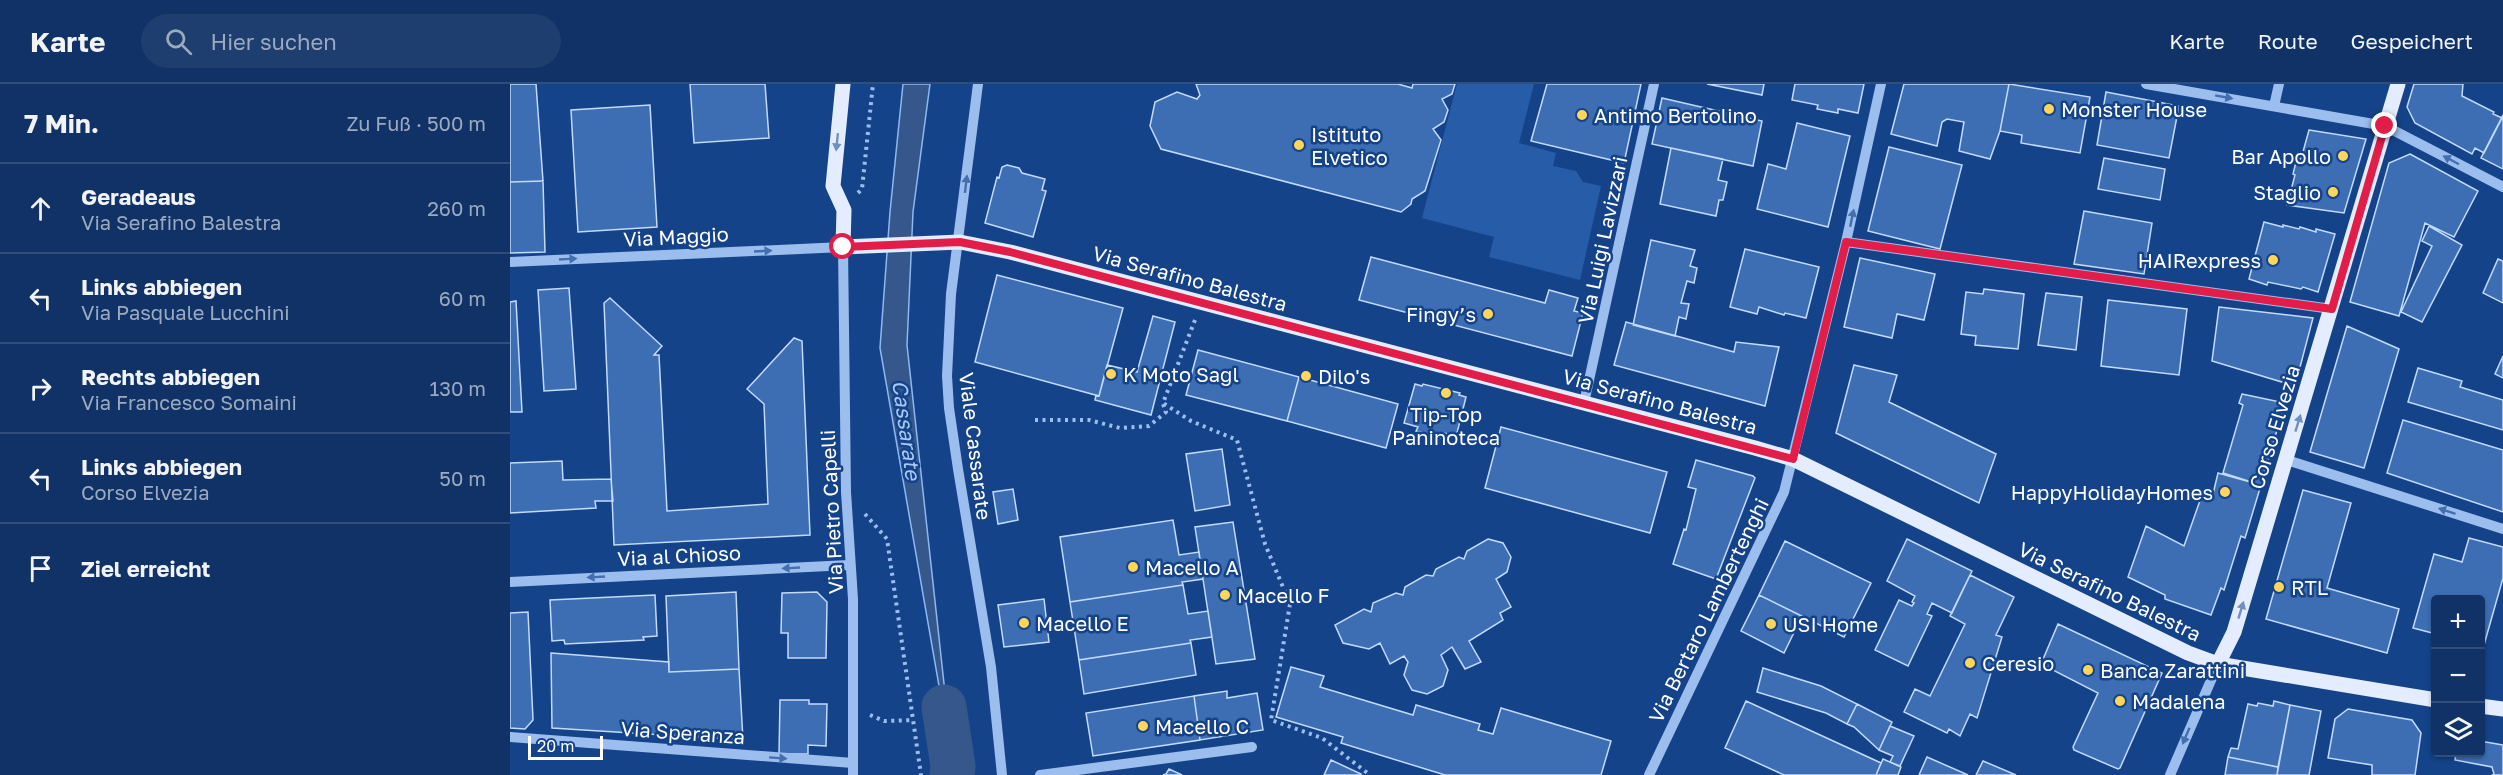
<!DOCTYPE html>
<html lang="de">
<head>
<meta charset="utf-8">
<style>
	:root { --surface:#103267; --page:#1e3e70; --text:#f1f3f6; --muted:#9caac0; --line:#304d7b }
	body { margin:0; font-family:"Golos Text",sans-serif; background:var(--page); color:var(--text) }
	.controls { position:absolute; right:18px; bottom:18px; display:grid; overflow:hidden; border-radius:6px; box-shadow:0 2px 4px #0004 }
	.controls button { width:54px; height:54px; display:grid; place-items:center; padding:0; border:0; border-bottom:2px solid var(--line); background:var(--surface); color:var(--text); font:30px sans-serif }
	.scale { position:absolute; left:18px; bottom:15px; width:75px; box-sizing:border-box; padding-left:6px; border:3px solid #fff; border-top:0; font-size:16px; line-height:21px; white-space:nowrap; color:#fff; -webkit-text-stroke:4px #154389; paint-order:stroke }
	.stop { position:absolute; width:18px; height:18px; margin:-14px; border:4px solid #e11d48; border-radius:50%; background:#fff }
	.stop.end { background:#e11d48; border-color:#fff; box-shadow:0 2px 6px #0008 }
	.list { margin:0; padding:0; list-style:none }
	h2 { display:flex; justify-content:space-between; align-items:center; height:78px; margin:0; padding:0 24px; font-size:26px }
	h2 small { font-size:20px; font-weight:400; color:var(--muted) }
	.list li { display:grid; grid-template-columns:39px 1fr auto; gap:18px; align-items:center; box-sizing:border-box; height:90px; padding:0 24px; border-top:2px solid var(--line) }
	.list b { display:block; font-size:22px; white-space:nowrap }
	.list p { margin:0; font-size:20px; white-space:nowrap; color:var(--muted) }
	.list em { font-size:20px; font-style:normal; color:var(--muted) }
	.icon { flex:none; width:33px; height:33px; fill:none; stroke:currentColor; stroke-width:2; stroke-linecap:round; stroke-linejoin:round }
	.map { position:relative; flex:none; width:1993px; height:691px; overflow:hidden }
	header { display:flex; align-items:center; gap:36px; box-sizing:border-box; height:84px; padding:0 30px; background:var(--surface); border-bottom:2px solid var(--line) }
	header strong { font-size:28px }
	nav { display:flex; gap:33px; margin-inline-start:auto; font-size:21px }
	.search { width:420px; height:54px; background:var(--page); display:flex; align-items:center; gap:15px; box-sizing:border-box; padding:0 21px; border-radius:33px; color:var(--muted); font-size:22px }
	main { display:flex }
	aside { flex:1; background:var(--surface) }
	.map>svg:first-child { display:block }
	.green { fill:#275ca8 }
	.water { fill:#35578b; stroke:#8eb8f2; stroke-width:1.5 }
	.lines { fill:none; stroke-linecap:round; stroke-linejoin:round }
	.river { stroke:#35578b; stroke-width:45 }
	.building { fill:#3d6db2; stroke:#c2dafb; stroke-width:1.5 }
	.path { stroke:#9cbeef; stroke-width:4; stroke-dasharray:3 4.5; stroke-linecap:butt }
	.minor { stroke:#9cbeef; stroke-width:10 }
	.major { stroke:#e4edff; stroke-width:15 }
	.oneway { fill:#446ead }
	.oneway2 { fill:#7290be }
	.route { stroke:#e11d48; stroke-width:8 }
	.poi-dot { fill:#ffd65a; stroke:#154389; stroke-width:2 }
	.labels { text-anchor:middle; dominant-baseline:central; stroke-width:5; stroke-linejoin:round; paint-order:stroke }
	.poi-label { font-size:20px; fill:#fff; stroke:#154389; text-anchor:start }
	.street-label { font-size:20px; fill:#fff; stroke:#154389 }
	.water-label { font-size:21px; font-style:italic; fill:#a8c8f6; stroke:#154389 }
</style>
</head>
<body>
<header>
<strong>Karte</strong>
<div class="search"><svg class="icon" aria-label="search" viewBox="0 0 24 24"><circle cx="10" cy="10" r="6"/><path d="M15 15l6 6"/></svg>Hier suchen</div>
<nav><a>Karte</a><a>Route</a><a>Gespeichert</a></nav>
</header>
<main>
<aside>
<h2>7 Min.<small>Zu Fuß · 500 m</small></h2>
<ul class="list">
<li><svg class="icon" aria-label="ahead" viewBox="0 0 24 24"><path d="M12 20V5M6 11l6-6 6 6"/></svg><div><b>Geradeaus</b><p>Via Serafino Balestra</p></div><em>260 m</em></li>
<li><svg class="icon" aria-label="left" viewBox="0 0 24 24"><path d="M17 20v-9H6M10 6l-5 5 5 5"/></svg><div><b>Links abbiegen</b><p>Via Pasquale Lucchini</p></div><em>60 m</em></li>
<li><svg class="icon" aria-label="right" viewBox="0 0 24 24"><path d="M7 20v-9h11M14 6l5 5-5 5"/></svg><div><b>Rechts abbiegen</b><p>Via Francesco Somaini</p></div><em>130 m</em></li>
<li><svg class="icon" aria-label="left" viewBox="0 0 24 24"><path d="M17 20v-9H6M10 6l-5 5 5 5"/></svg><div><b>Links abbiegen</b><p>Corso Elvezia</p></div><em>50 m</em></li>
<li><svg class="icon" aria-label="arrive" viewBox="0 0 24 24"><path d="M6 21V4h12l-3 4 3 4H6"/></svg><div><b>Ziel erreicht</b></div></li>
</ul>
</aside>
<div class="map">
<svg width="1993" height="691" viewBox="0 0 1993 691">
	<rect width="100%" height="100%" fill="#154389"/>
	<!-- green -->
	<path class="green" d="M947,0H1024L1009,59L1046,69L1043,82L1066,87L1073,98L1091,102L1070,196L979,173L984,153L912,134Z"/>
	<!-- water -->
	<path class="water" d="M393,0H420L403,128L397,261L443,682L370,264L380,128Z"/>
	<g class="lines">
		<!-- river -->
		<path class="river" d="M434,623L443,682L442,691"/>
	</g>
	<!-- building -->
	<path class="building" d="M0,0H26L33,97L0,98Z
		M180,0H255L259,54L184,59Z
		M686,0H888L902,4L903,0H945L942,10L932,15L938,26L934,38L923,45L931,56L915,107L902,115L901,120L891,128L651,65L640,42L645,18L667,8L687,15L690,11Z
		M1037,0H1131L1114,79L1021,57Z
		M1197,0H1254L1252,11Z
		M1285,0H1354L1348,29L1328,25V29L1307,25L1308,21L1282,16Z
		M1394,0H1499L1490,47L1480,75L1449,67L1454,38L1437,35L1432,38L1427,62L1381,50Z
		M1499,0L1580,13L1570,69L1511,59L1512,51L1490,47Z
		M1904,0H1953L1952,12L1984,28L1983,30L1992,34L1974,69L1965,64L1962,70L1905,39L1897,23Z
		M1596,8L1669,22L1659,74L1587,61Z
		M1152,14L1252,37L1243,82L1142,60Z
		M140,21L147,143L68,148L61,26Z
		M1993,31V85L1971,74Z
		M1287,39L1340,52L1318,143L1247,125L1258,80L1276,85Z
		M1799,46L1856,55L1834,129L1777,121L1785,91L1783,90L1787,74L1791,75Z
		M1379,63L1452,81L1430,165L1358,147Z
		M1161,64L1213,75L1208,96L1217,98L1213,116H1209L1206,132L1150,120Z
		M1900,70L1968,107L1944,153L1915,139L1889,232L1840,218L1879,79Z
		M1594,74L1655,85L1650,116L1588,105Z
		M497,81L509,84L512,89L535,95L532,106L536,107L523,153L475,139L487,93L489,94L492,83Z
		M33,97L35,168L0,169V98Z
		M1574,127L1642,139L1634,190L1564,180Z
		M1754,138L1773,143V141L1789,145L1790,143L1806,148V145L1825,150L1808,208L1793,203L1791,205L1758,198L1757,201L1739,195Z
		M1919,142L1952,161L1912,238L1891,228L1922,162L1912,157Z
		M1141,156L1185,166L1180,182L1187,184L1184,199L1177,197L1171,219L1179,220L1176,235L1169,233L1165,252L1123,241Z
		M1235,165L1309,183L1296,234L1275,229L1274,231L1249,223L1247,230L1220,223Z
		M861,173L1035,219L1039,206L1068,214L1064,227L1073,229L1062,272L849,216Z
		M1350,174L1425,190L1414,236L1387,230L1382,254L1334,243Z
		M1988,175L1993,177V219L1973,209Z
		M487,191L613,224L589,312L465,278Z
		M59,204L66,305L34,307L28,206Z
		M1474,205L1514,210L1508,265L1465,261L1466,252L1451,250L1456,208L1473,210Z
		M1536,209L1572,213L1566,266L1528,261Z
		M100,214L152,262L144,271H149L157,427L258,420L254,320L237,305L284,254L292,257L300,451L104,461L94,219Z
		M1598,216L1677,225L1669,291L1591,282Z
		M6,217L12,328H0V218Z
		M1709,223L1803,234L1785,302L1702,277Z
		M643,232L665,238L641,331L585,316L586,311L589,312L597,281L627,288Z
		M1116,238L1224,268L1226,258L1269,263L1255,322L1104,281Z
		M1837,242L1889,265L1854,384L1800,368Z
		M688,266L789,293L777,337L676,311Z
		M1993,272V294L1985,290Z
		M1344,281L1387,291L1379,318L1486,370L1469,419L1326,349Z
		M1908,284L1952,297L1950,303L1993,316V346L1898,318Z
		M789,293L888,320L876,364L777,337Z
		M905,300L912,302L913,300L950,309L949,311L956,313L946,353L934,349L932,354L906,347L908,343L894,339Z
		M1732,310L1775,319L1751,401L1713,389L1733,321L1729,319Z
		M1893,336L1993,366V428L1877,389Z
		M991,343L1157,388L1140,449L975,404Z
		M712,365L720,421L685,427L676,370Z
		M1186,376L1243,392L1245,394L1206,495L1163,480L1174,445L1176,446L1186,405L1178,403Z
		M52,377L53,396L101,395L103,417H85L86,424L0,429V379Z
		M1708,389L1751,401L1735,454L1731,452L1714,506L1711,504L1701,531L1655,515V511L1618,493L1636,442L1674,462L1693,408L1703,410Z
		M503,405L508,436L488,440L483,408Z
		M1793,406L1841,419L1817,504L1889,525L1877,569L1756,535Z
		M663,436L669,471L689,468L693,495L672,498L673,501L560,518L550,453Z
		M723,438L745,575L706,580L685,443Z
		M1959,454L1993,463V494L1970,575V516H1926V550L1903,544L1924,470L1952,478Z
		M978,455L993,459L1001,473L997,488L986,495L1001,523L990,529L993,536L959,557L971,578L955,585L942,563L931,571L938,586L933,602L917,610L902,606L894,591L898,578L894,572L880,580L870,559L859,565L833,559L825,541L854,525L861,528L863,519L886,509L893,511L895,503L916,491L923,492L926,485L949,473L954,475L957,467Z
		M1397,455L1462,487L1442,529L1422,519L1417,530L1422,532L1398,582L1365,566L1389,516L1402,522L1404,519L1402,518L1405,512L1377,497Z
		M1275,457L1361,499L1334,553L1249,511Z
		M1460,491L1504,513L1486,551L1492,553L1467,634L1460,630L1450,652L1439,645L1437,649L1394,628L1405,605L1420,612L1455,540L1440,532Z
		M673,501L678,530L698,527L702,553L680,556L681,559L569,576L560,518Z
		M226,508L229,585L159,588L156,512Z
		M307,508L317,518L316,574H278V549H271L272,509Z
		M145,511L147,552L133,553L134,556L55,560L54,556L42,557L40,516Z
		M1249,511L1292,532L1274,569L1231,547Z
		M534,515L539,558L494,563L488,521Z
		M18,528L23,636L15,645L0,644V529Z
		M1548,540L1652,589L1610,684L1608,685L1564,666L1563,663L1588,609L1531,580Z
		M681,559L686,591L574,610L569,576Z
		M41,569L159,578V588L229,585L233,656L42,644Z
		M781,583L814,592L810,603L903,631L906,621L970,640L968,646L983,650L991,624L1101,657L1091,691H935L831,659L833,653L766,633Z
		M1253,584L1311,602L1347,620L1337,640L1316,629L1247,608Z
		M717,607V614L747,609L753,646L690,656L684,612Z
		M684,612L690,656L583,672L576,629Z
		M270,616H299V620H317L316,662L298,661V670H269Z
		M1236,617L1371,679L1366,691H1274L1215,664Z
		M1764,617L1780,621L1768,683L1718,673L1721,664L1728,665L1738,620L1747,622L1748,619L1763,622Z
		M1347,620L1382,638L1369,666L1344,643L1337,640Z
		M1780,621L1811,627L1799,691H1767Z
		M1838,625L1902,636L1911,649L1905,691H1862V681L1818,674L1825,635Z
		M1380,642L1404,652L1390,682L1380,678L1383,672L1369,666Z
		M1970,657L1993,661V691H1982L1984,690L1982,683L1945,676L1946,668H1970Z
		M1417,673L1458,691H1409Z
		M1718,673L1768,683L1767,691H1715Z
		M1373,675L1391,683L1388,691H1366Z
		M821,676L851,690V691H814Z
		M1473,677L1506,691H1466Z
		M659,685L672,691H653L656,690Z"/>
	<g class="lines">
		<!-- path -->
		<path class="path" d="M348,109L352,105L363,0
			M685,236L653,319L681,337L727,356L755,460L780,520L761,636L812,654L860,691
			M525,336H579L610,344L639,342L656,328L653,320
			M355,430L377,455L411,691
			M360,631L374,637L403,636"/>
		<!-- minor -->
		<path class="minor" d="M468,0L441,210L437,292L439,324L448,385L481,583L492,691
			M1636,0L1875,42L1993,103
			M1764,22L1769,0
			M1336,158L1822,225
			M0,178L333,163L336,408L343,515V691
			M1074,319L1144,0
			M1777,376L1993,445
			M0,498L339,481
			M0,653L343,679
			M530,691L742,663
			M1139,691L1274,408L1336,158L1371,0
			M1660,691L1708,580"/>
		<!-- major -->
		<path class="major" d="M333,0L323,102L334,126L333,163L450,158L500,168L1245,364L1283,375L1678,569L1708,580L1926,616
			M1708,580L1724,548L1888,0
			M1970,622L1993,625"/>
	</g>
	<!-- one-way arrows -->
	<defs><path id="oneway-solid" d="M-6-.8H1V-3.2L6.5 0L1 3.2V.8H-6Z" transform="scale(1.5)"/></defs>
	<g class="oneway">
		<use href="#oneway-solid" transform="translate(1714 13) rotate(10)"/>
		<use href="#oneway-solid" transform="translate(1941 76) rotate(-152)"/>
		<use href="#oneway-solid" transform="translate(456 100) rotate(-83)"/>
		<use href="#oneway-solid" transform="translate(1342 134) rotate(-78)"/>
		<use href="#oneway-solid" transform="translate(253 167) rotate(-3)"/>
		<use href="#oneway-solid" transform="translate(58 175) rotate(-3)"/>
		<use href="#oneway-solid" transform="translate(1937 427) rotate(-162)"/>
		<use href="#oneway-solid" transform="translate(281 484) rotate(177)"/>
		<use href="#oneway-solid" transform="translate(86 493) rotate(177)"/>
		<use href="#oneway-solid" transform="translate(1676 652) rotate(113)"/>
		<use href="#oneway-solid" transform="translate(268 674) rotate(4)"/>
	</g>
	<g class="oneway2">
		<use href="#oneway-solid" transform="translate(327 58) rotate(96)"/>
		<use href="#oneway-solid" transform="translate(1788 339) rotate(-73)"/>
		<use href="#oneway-solid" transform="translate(1731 526) rotate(-73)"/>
	</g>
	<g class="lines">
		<!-- route -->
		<path class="route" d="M333,163L450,158L500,168L1283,375L1336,158L1822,225L1875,42"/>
	</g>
	<!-- markers -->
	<g class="poi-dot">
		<circle cx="1539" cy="25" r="6"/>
		<circle cx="1072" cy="31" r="6"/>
		<circle cx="789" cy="61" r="6"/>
		<circle cx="1833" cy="72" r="6"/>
		<circle cx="1823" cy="108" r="6"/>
		<circle cx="1763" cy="176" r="6"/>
		<circle cx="978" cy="230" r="6"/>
		<circle cx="601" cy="290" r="6"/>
		<circle cx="796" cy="292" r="6"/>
		<circle cx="936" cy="309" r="6"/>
		<circle cx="1715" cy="408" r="6"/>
		<circle cx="623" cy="483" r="6"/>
		<circle cx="1769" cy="503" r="6"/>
		<circle cx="715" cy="511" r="6"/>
		<circle cx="514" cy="539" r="6"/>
		<circle cx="1261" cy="540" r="6"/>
		<circle cx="1460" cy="579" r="6"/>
		<circle cx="1578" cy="586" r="6"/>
		<circle cx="1610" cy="617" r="6"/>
		<circle cx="633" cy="642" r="6"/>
	</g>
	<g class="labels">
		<!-- poi labels -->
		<g class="poi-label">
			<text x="1551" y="25">Monster House</text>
			<text x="1084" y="31">Antimo Bertolino</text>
			<text x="801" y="50">Istituto<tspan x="801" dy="23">Elvetico</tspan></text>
			<text x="1821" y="72" text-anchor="end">Bar Apollo</text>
			<text x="1811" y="108" text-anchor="end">Staglio</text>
			<text x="1751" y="176" text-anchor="end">HAIRexpress</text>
			<text x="966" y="230" text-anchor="end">Fingy’s</text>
			<text x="613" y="290">K Moto Sagl</text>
			<text x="808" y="292">Dilo's</text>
			<text x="936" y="330" text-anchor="middle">Tip-Top<tspan x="936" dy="23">Paninoteca</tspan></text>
			<text x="1703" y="408" text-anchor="end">HappyHolidayHomes</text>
			<text x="635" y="483">Macello A</text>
			<text x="1781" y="503">RTL</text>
			<text x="727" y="511">Macello F</text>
			<text x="526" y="539">Macello E</text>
			<text x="1273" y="540">USI Home</text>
			<text x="1472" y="579">Ceresio</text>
			<text x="1590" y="586">Banca Zarattini</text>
			<text x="1622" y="617">Madalena</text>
			<text x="645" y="642">Macello C</text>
		</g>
		<!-- street labels -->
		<g class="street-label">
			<text transform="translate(166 152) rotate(-3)">Via Maggio</text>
			<text transform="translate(1092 156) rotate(-78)">Via Luigi Lavizzari</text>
			<text transform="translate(680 194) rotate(15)">Via Serafino Balestra</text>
			<text transform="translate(1150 317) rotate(15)">Via Serafino Balestra</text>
			<text transform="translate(1764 343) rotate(-73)">Corso Elvezia</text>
			<text transform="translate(466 362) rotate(83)">Viale Cassarate</text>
			<text transform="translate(321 428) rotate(-93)">Via Pietro Capelli</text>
			<text transform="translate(169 471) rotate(-3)">Via al Chioso</text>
			<text transform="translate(1600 507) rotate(26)">Via Serafino Balestra</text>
			<text transform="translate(1198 526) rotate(-64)">Via Bertaro Lambertenghi</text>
			<text transform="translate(173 648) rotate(4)">Via Speranza</text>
		</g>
		<!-- water labels -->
		<g class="water-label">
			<text transform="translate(397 346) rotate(82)">Cassarate</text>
		</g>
	</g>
</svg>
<div class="controls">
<button>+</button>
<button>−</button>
<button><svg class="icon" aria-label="layers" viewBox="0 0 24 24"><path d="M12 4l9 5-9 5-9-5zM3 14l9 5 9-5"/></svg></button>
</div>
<div class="scale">20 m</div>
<div class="stop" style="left:333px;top:163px"></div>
<div class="stop end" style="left:1875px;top:42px"></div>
</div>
</main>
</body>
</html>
